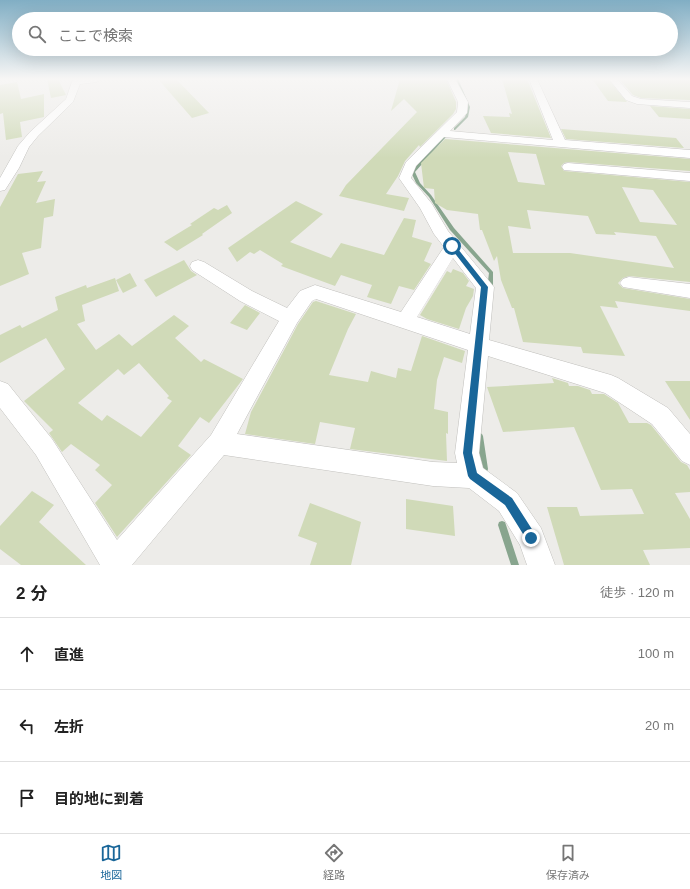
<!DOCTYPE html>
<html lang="ja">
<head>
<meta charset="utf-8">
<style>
	:root { --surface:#fff; --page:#f6f6f6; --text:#222; --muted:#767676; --line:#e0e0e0; --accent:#196699 }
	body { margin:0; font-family:Arial,"Noto Sans JP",sans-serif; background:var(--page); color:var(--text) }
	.stop { position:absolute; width:12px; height:12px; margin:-9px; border:3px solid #196699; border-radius:50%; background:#fff }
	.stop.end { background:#196699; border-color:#fff; box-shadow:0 1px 4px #0008 }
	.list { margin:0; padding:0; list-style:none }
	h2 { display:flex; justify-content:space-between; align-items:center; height:52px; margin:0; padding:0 16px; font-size:17px }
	h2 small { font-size:13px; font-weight:400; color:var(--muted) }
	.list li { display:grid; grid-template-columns:26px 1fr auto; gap:12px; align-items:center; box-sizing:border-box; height:72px; padding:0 16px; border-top:1px solid var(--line) }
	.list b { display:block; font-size:15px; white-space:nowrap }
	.list em { font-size:13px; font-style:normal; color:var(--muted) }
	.icon { flex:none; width:22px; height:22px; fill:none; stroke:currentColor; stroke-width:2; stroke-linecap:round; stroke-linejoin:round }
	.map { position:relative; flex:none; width:690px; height:565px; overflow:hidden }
	.search { position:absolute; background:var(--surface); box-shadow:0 4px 16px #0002; left:12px; right:12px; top:12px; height:44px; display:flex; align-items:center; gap:10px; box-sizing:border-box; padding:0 14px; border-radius:22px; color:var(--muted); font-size:15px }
	.sheet { height:268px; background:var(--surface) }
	nav { display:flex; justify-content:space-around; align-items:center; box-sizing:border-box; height:56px; border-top:1px solid var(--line); background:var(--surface); font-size:11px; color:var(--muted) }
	nav a { display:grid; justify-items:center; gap:2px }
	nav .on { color:var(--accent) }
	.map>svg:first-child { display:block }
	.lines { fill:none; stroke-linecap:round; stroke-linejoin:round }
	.stream { fill:#88a58e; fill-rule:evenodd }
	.building { fill:#d0dab8; fill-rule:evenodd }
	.minor-casing { stroke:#c1c0bd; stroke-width:1 }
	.minor { fill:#fff; fill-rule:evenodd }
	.route { fill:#196699 }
</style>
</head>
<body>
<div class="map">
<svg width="690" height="565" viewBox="0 0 690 565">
	<rect width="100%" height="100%" fill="#edece9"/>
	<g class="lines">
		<!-- stream -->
		<path class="stream" d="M456,79H458L470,107L468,117L455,130H454V128L465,117L468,107Z
			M443,136L446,137L415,172L420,183L431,195L454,228L493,272V289L492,290H488L487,289L489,273L450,230L429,197L416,183L411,172Z
			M480,433L482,434L483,436L488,469L487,472L484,473L481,472L480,469L477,436L478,434Z
			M502,521L505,522L506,525L519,565H511L498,525L499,522Z"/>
	</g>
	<!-- building -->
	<path class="building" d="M47,79H58L66,95L51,98Z
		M158,79H176L209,113L192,118Z
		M400,79L421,80L424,79H446L456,102V109L453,114L420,147L419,145L405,161L398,176L386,194L409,198L404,211L339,196L346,185L417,112L404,99L391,111Z
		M502,79H527L551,138L491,133L483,116L510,117L509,113L512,114Z
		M592,79H608L627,102L608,101Z
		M619,79H690V100L641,98L633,95Z
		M17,82L21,99L44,94V117L20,122L22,137L6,140L3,113L0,114V85Z
		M650,106L690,109V119L659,117Z
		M561,129L676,138L684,148L566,139Z
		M445,139L690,159V171L568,162L564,163L561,166L564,171L690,182V282L629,276L623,278L618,283L623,288L690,299V311L615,301L618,308L600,306L625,356L583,353L581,347L523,342L514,308H512L501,280L497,256L494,261L482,230H480L478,214L447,210L435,203L434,189L424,188L421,163ZM508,152L536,154L545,185L518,182ZM622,187L653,190L677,225L640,222ZM527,210L588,216L596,234L616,235L614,232L656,236L674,268L570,253H513L508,226L531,229Z
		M43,171L37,182L46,181L36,203L55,199L53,216L44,218L41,248L22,253L29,274L0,286V207L18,174Z
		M296,201L323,214L290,242L331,258L341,243L384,255L404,218L416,220L412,237L432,243L424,261L431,264L414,290L399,286L391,304L367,297L372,285L341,275L335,286L281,266L283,264L260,250L254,254L250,252L237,262L228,248Z
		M227,205L232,213L202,234L203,235L177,251L164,242L192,225L190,224L214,208L218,210Z
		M184,260L191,271L197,275L156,297L144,280Z
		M453,269L463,273L469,281L466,286L474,289L473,296L466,308L459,329L427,319L420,315L447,271L451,273Z
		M130,273L137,286L123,293L116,280Z
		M115,278L119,291L82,305L85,321L77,324L96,350L119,334L132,346L174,315L189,326L175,338L201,362L204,359L243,379L209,423L200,417L178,446L191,455L117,537L95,503L112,485L95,470L100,465L71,444L62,452L49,433L53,430L24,401L65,369L46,338L0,363V335L20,325L22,328L58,310L55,297L86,285L87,288ZM139,363L169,396L167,398L172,401L141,437L107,415L102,421L78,403L118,369L124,375Z
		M316,301L356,314L348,329L329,375L368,382L371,371L396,378L398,368L411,371L422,336L465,351L462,363L444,357L437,380L434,409L448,412V434L446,433L447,461L350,449L355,428L320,422L315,444L245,434L251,412L298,324L313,302Z
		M245,305L260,313L247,330L230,323Z
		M552,378L568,383L569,386H578L590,390L592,394H604L618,403L629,423H647L651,425L681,462L687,465L690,470V492L675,493L690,519V548L643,550L650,565H564L547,507H577L580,516L644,514L632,489L601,490L574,427L503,432L487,387L554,383Z
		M665,381H690V420Z
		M32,491L54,505L39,522L86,565H21L0,549V526Z
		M406,499L453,506L455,536L406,529Z
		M310,503L361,522L351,565H310L317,543L298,536Z"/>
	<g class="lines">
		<defs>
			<path id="minor" d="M73,79H101L97,82L80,84L73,102L38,136L29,147L19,168L5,190L0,191V178L18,146L30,132L66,99Z
				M447,79H455L468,102L467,113L450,131L553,140L529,79H537L565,140L690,150V158L444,137L416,166L411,178L432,204L448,231L494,287L489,340L611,375L618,378L668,408L690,434V465L682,461L652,424L605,393L488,356L479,453L483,468L517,493L541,528L555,565H527L520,545L499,511L469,488L433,486L224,455L132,565H100L36,455L0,408V381L8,384L52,439L117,540L211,435L279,321L240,301L192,270L190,266L192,262L198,260L204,262L252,291L287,308L300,291L315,285L401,312L444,247L434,234L420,208L399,178L406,162L457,112L458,102ZM453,258L476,288L470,334L417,317ZM316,299L468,350L455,453L457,463L433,462L237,434L297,323L312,301Z
				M609,79H617L632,96L641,99L690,102V108L637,104L626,100Z
				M568,163L690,173V181L564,170L562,167L564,164Z
				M629,277L690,284V298L623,287L620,283L623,279Z"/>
		</defs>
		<!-- minor casing -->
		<use href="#minor" class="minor-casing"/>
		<!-- minor -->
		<use href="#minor" class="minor"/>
	</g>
	<!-- sky -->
	<linearGradient id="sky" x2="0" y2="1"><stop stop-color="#81aec4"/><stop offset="0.5" stop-color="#f7f6f5"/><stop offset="1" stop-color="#f7f6f5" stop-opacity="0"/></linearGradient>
	<rect width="690" height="158" fill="url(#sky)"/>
	<!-- route -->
	<path class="route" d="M450,244H454L488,287L472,453L477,473L512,498L535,534L537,538L535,542L531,543L528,542L505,505L470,479L468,476L463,453L481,287L450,247Z"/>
</svg>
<div class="stop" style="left:452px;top:246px"></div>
<div class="stop end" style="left:531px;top:538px"></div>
<div class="search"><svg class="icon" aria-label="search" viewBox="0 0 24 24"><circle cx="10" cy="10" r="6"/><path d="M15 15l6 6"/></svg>ここで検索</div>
</div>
<section class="sheet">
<h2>2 分<small>徒歩 · 120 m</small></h2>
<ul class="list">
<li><svg class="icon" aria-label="ahead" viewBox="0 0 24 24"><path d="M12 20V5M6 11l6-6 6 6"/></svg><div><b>直進</b></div><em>100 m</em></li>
<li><svg class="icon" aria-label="left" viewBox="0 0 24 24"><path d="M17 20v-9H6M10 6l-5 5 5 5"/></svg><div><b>左折</b></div><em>20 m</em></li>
<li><svg class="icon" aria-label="arrive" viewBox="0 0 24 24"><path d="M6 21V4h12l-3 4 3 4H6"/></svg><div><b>目的地に到着</b></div></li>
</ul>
</section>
<nav>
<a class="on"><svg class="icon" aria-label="map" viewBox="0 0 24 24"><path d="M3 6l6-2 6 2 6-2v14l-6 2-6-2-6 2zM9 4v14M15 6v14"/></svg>地図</a>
<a><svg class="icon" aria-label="directions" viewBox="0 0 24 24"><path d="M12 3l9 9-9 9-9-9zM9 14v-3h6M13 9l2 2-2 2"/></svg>経路</a>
<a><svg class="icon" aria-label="saved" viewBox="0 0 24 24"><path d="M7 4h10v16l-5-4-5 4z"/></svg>保存済み</a>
</nav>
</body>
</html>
